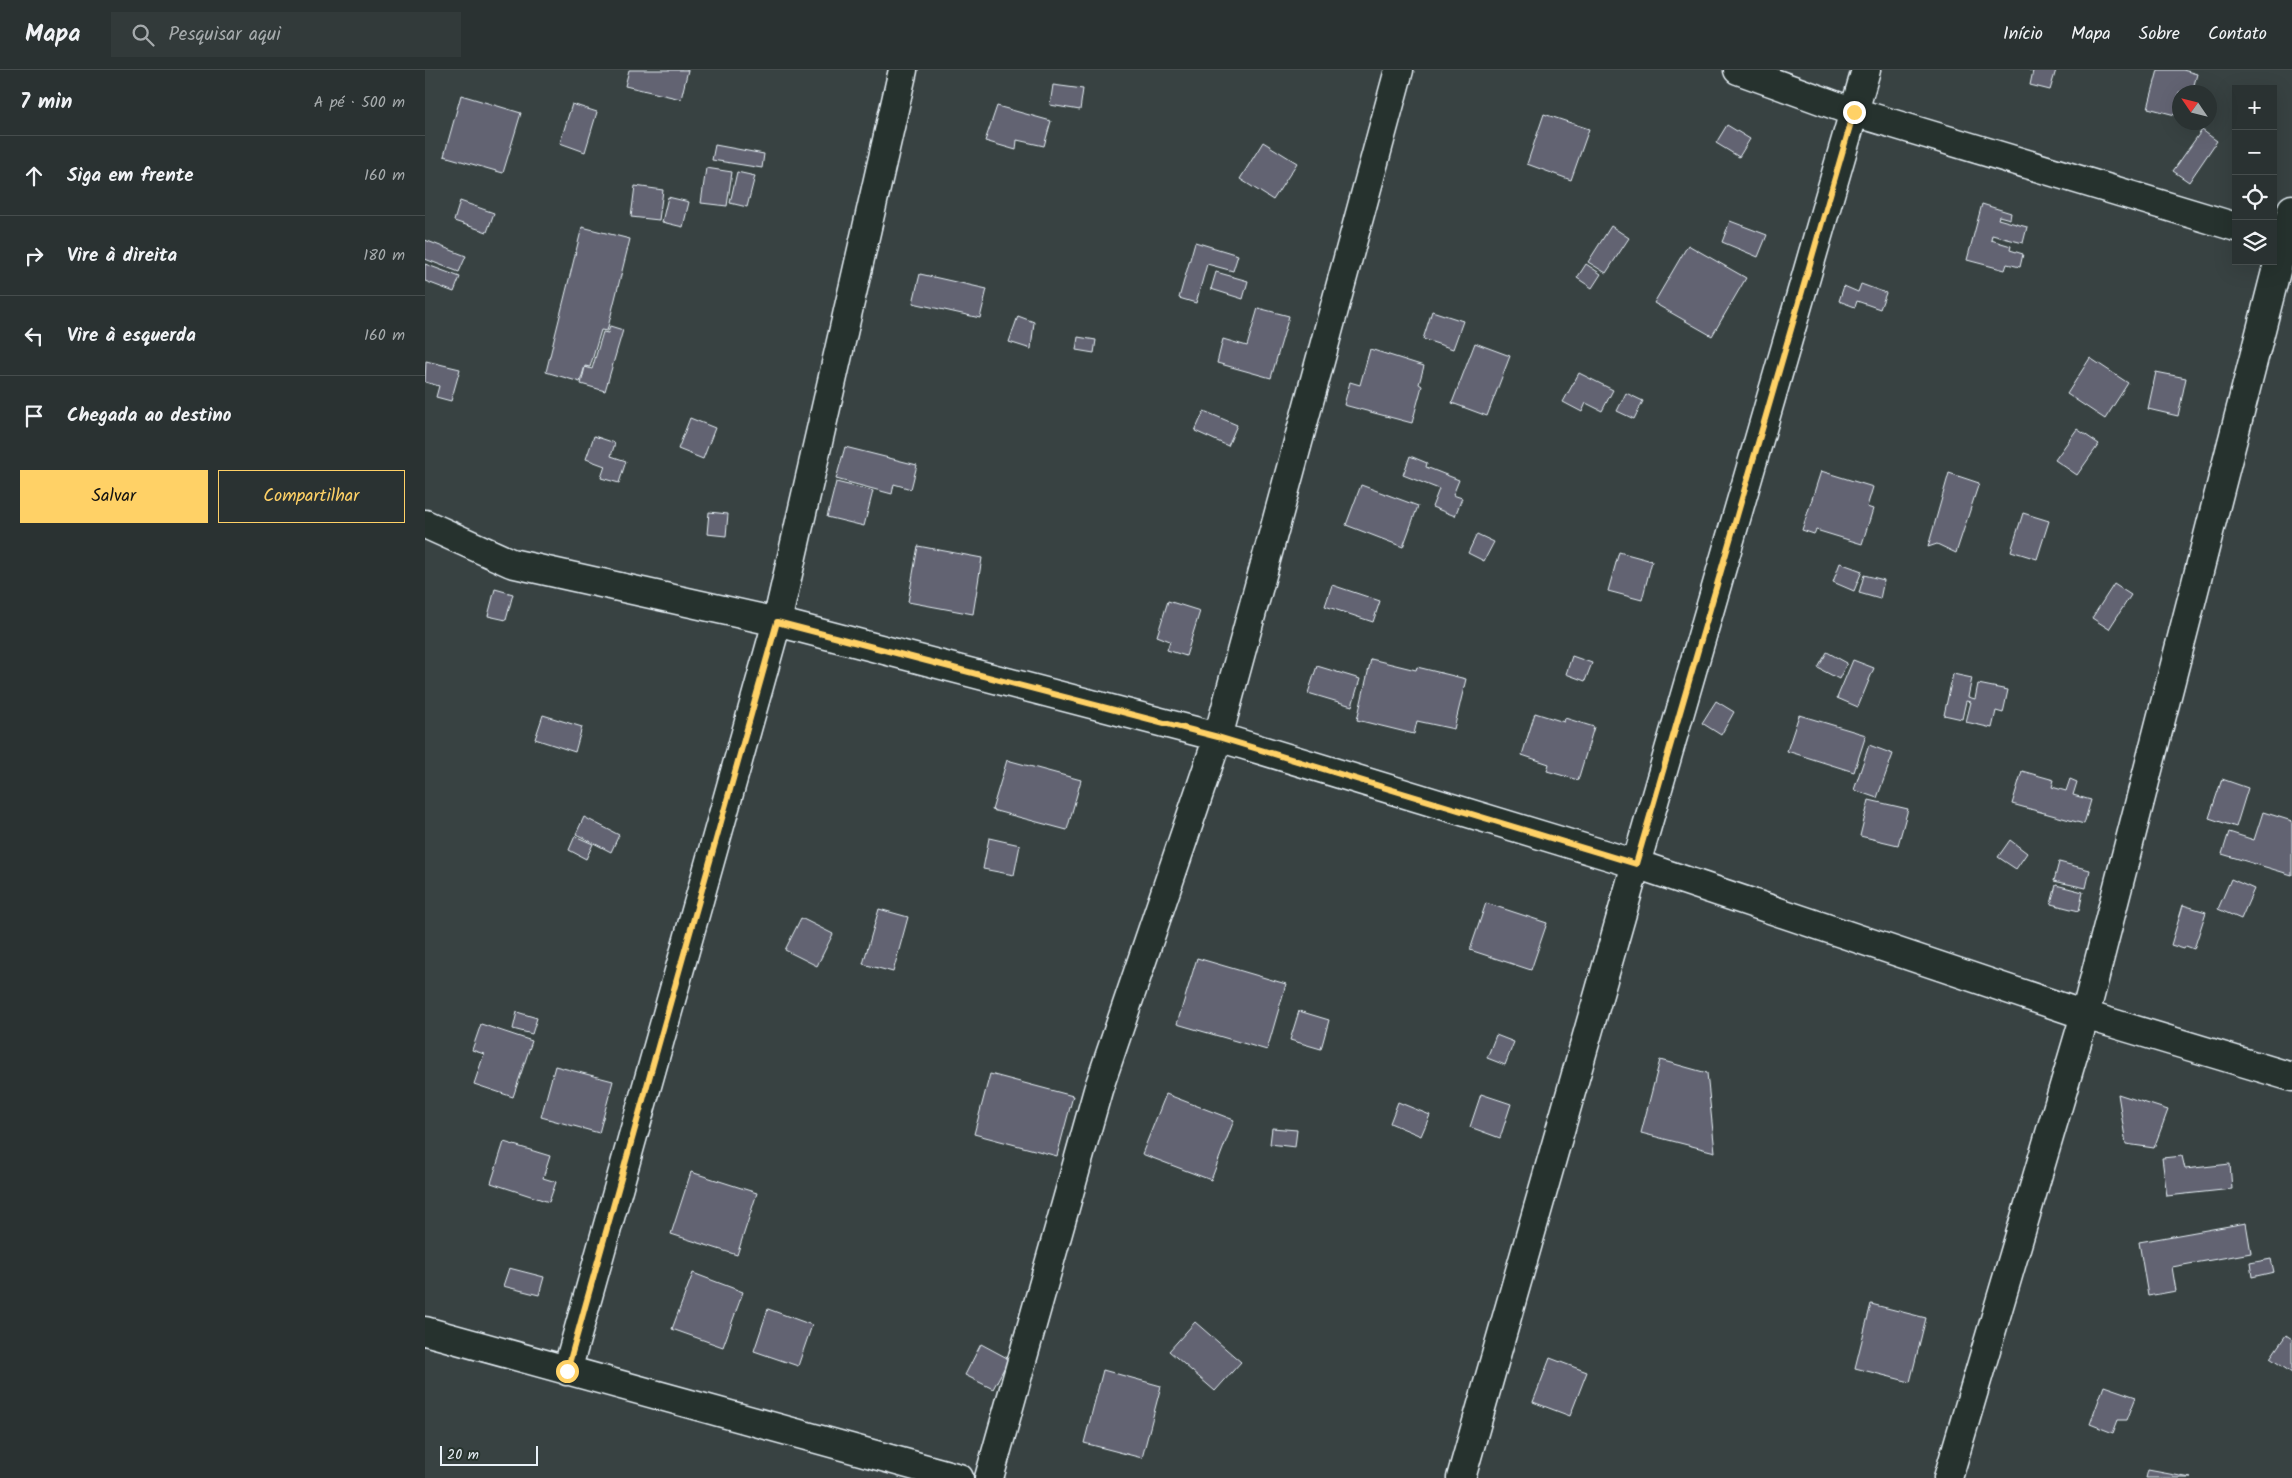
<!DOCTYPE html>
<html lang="pt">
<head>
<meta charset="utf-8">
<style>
	:root { --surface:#2a3232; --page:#323a3a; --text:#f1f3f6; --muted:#a5aaac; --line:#464d4d; --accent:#ffd166 }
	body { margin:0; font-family:Kalam,sans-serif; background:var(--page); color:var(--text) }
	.controls { position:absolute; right:15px; top:15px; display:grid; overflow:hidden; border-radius:0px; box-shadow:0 5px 20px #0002 }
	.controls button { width:45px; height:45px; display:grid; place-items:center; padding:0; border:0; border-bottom:1px solid var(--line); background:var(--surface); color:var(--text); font:25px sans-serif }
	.compass { position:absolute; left:1747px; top:15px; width:45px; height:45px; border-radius:50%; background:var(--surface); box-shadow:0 5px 20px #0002; rotate:305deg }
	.scale { position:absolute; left:15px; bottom:12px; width:98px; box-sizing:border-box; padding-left:5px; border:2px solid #e8f1f8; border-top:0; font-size:14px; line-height:18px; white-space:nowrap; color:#e8f1f8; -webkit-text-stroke:4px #26332d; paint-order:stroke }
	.stop { position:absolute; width:15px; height:15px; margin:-11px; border:4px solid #ffd166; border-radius:50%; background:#fff }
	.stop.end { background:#ffd166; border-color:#fff; box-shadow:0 1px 5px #0008 }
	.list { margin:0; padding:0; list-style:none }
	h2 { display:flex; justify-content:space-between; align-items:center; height:65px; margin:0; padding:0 20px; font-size:21px }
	h2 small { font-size:16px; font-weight:400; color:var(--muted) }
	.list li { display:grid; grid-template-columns:32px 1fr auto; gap:15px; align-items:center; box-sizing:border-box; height:80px; padding:0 20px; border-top:1px solid var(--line) }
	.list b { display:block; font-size:19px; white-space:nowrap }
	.list em { font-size:16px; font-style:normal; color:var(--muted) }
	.actions { display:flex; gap:10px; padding:15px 20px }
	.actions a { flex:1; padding:11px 0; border:1px solid var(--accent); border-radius:0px; text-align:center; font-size:18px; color:var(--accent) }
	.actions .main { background:var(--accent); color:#111 }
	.icon { flex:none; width:28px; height:28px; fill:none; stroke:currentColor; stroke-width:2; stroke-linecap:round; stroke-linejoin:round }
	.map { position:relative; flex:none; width:1867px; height:1408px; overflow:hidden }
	header { display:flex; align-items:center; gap:30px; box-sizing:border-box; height:70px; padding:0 25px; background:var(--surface); border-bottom:1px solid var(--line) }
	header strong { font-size:24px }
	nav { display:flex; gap:28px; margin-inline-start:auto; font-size:18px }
	.search { width:350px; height:45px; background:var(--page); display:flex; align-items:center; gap:12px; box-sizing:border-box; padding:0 18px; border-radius:0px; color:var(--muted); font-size:19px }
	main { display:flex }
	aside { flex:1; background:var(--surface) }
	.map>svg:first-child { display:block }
	.building { fill:#626472; stroke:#e8f1f8 }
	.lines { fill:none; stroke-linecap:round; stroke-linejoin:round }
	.minor-casing { stroke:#e8f1f8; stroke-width:31 }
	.minor { stroke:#26332d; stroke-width:28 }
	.route { stroke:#ffd166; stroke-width:6 }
</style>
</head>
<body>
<header>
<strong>Mapa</strong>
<div class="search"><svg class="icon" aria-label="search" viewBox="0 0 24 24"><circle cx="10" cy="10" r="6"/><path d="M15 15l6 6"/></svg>Pesquisar aqui</div>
<nav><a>Início</a><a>Mapa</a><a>Sobre</a><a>Contato</a></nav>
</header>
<main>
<aside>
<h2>7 min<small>A pé · 500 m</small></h2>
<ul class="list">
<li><svg class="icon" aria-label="ahead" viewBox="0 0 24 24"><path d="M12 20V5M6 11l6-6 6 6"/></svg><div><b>Siga em frente</b></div><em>160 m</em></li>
<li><svg class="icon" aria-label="right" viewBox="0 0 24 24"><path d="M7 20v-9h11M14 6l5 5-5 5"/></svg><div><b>Vire à direita</b></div><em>180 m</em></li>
<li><svg class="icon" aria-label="left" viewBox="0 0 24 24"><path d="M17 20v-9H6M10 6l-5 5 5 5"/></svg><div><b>Vire à esquerda</b></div><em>160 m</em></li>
<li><svg class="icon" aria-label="arrive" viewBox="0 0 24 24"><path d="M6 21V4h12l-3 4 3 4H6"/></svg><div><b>Chegada ao destino</b></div></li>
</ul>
<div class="actions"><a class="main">Salvar</a><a>Compartilhar</a></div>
</aside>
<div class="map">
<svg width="1867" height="1408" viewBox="0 0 1867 1408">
	<rect width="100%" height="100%" fill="#384242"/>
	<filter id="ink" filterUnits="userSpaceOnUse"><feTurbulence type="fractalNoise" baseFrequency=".02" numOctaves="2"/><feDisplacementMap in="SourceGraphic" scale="10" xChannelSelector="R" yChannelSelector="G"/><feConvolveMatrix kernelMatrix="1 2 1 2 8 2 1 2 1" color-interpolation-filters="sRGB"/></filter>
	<g filter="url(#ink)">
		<!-- building -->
		<path class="building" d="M204,0H263L256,29L200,16Z
			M1604,0H1631L1625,20L1605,15L1608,1Z
			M1733,0H1758L1772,4L1767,22H1754V46L1723,38Z
			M628,15L658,19L655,40L625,35Z
			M36,25L96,43L78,103L19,86Z
			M147,34L172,42L160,82L135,73Z
			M572,36L626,51L619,76L592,70L591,80L560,71Z
			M1119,44L1164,59L1146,110L1102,94Z
			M1302,55L1325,69L1314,87L1291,73Z
			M1777,60L1792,71L1764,112L1748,101Z
			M838,72L872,93L848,130L815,109Z
			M290,75L339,84L337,98L287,90Z
			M281,98L307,102L302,136L276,133Z
			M312,102L330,106L322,137L305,133Z
			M210,116L238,120L234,150L206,147Z
			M243,127L264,132L258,157L237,152Z
			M35,131L69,143L62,162L29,151Z
			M1557,134L1586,143L1585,149L1574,146L1573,149L1602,157L1598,173L1567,165L1566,170L1586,176L1585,180L1598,184L1595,197L1582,194L1580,200L1542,190Z
			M1305,151L1342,165L1333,187L1297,172Z
			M1186,156L1204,168L1181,203L1163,192Z
			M157,157L205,169L182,261L176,260L165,297L160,296L155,312L121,302Z
			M0,170L41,186L34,202L0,189Z
			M770,172L813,185L808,201L782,194L771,233L754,228Z
			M1263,175L1321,208L1287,266L1229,233Z
			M0,194L35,207L29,222L0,211Z
			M1161,194L1176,204L1167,218L1152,208Z
			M791,202L823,211L818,229L786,219Z
			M495,204L562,219L555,248L488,233Z
			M1436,214L1461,223L1455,239L1432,231L1430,237L1414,231L1419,216L1433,222Z
			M833,238L864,246L846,308L792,293L798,269L822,276Z
			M1007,241L1038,251L1028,279L998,269Z
			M593,246L609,252L606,279L584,272Z
			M185,256L198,260L180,321L156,314L160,297L167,299L178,262L183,263Z
			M653,267L671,270L669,283L651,280Z
			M1050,273L1085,286L1062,346L1027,333Z
			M945,279L999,296L994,314L997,316L987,353L919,335L925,312L935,315Z
			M1665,288L1703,313L1680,349L1642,324Z
			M1,291L35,299L26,331L11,327L14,316L0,312Z
			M1731,302L1761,308L1753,346L1723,339Z
			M1154,303L1188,320L1177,341L1161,333L1157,342L1138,332Z
			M1201,323L1218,331L1209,349L1192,341Z
			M779,341L812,355L803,376L770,361Z
			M265,348L290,358L278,389L253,379Z
			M1652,359L1674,374L1652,405L1630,390Z
			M169,366L190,373L186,386L201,391L194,413L176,408L180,396L161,389Z
			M420,377L492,395L486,419L469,414L467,424L411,409Z
			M985,386L1002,393L1001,397L1034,410L1028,425L1037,428L1030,446L1007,437L1014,419L978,405Z
			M1396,401L1448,417L1442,437L1448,439L1437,474L1391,460L1389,464L1377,460Z
			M1524,403L1554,413L1531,483L1512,474L1503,477Z
			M411,412L448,421L439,456L402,447Z
			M936,415L993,436L978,477L921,455Z
			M284,442L303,444L301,466L282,464Z
			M1598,443L1624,451L1612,489L1586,481Z
			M1052,464L1069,472L1059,491L1043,483Z
			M493,476L557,488L548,544L483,532Z
			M1194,482L1227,491L1217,530L1183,521Z
			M1415,493L1437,501L1429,521L1408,512Z
			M1439,505L1459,510L1455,529L1434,523Z
			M1689,514L1706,525L1684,559L1667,548Z
			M907,515L955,531L948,552L900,536Z
			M70,519L88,524L81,550L63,546Z
			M743,531L775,541L761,586L742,580L745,571L732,566Z
			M1402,582L1422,593L1414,609L1393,598Z
			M1147,586L1167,593L1160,611L1141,604Z
			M946,589L991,600L992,597L1041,609L1029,659L992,651L989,664L932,650Z
			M1428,590L1449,598L1433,637L1412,628Z
			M892,596L935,609L927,636L883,623Z
			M1528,604L1547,608L1543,627L1550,629L1553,614L1583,620L1578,643L1571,641L1567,658L1541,652L1546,632L1541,631L1537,649L1519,645Z
			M1291,631L1309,642L1296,665L1277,653Z
			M1110,643L1139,652L1140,648L1169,657L1153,710L1122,701L1124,694L1097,685Z
			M118,645L157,657L150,682L110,669Z
			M1374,645L1441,665L1429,702L1362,681Z
			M1444,675L1468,684L1452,728L1429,720Z
			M582,690L656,710L642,760L567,740Z
			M1597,701L1629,710L1627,717L1641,721L1645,709L1652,712L1648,725L1666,730L1659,754L1587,734Z
			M1797,709L1823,718L1811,757L1784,748Z
			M1444,730L1483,739L1473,775L1435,766Z
			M1838,742L1867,751V805L1797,784L1804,762L1829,770Z
			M159,747L194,765L186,782L151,764Z
			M150,766L168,774L161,789L144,780Z
			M564,768L595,775L589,805L558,799Z
			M1585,770L1602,783L1591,799L1573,787Z
			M1634,792L1665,800L1661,818L1629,811Z
			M1806,809L1829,819L1816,849L1793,839Z
			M1631,815L1658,822L1654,841L1626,834Z
			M1061,833L1122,853L1106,900L1045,880Z
			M1758,835L1781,842L1769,879L1761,876L1759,879L1746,875Z
			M454,839L483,847L468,902L438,894Z
			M376,848L408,864L392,896L360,880Z
			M772,888L861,914L842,980L752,954Z
			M874,941L904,950L896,979L865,970Z
			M92,942L112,948L107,964L88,959Z
			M56,954L107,971L88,1027L49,1014L59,984L47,980Z
			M1071,965L1089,972L1080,995L1062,988Z
			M1235,990L1282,1003L1290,1082L1216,1063Z
			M130,996L188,1011L174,1063L116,1047Z
			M565,1004L648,1026L632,1086L549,1064Z
			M741,1024L809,1050L786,1110L717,1084Z
			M1056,1024L1086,1034L1075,1068L1045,1057Z
			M1693,1024L1743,1040L1729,1078L1701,1074Z
			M973,1032L1005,1045L996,1066L965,1053Z
			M847,1058L872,1060L870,1077L845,1074Z
			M79,1072L125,1086L118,1108L131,1112L124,1132L66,1113Z
			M1757,1086L1760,1099L1805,1094L1807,1119L1742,1126L1737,1088Z
			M266,1102L332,1123L312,1185L246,1164Z
			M1821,1153L1826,1183L1747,1197L1751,1221L1723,1226L1714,1172Z
			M1846,1189L1849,1202L1827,1207L1825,1193Z
			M84,1198L119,1207L114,1225L78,1216Z
			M268,1203L318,1222L298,1277L247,1259Z
			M1446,1234L1501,1248L1485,1312L1430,1298Z
			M343,1239L387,1255L373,1296L329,1281Z
			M770,1252L816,1292L790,1321L744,1281Z
			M1861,1265L1867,1269V1303L1845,1288Z
			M556,1274L584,1289L568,1319L540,1305Z
			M1125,1288L1162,1302L1145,1346L1108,1332Z
			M678,1300L736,1316L717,1388L659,1373Z
			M1679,1316L1711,1327L1702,1350H1693L1688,1363L1665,1354Z
			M1723,1400L1766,1408H1721Z"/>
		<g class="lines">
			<defs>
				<path id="minor" d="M1313,0L1429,42L1811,157
					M0,454L86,493L352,552L793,667L1211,794L1660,945L1867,1007
					M0,1261L534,1408
					M142,1301L352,552L478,0
					M564,1408L673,1020L793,667L974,0
					M1036,1408L1211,794L1441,0
					M1523,1408L1660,945L1867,139"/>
			</defs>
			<!-- minor casing -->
			<use href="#minor" class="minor-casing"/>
			<!-- minor -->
			<use href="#minor" class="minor"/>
		</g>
	</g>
	<g class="lines" filter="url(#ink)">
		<!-- route -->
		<path class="route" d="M142,1301L352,552L793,667L1211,794L1429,42"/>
	</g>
</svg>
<div class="controls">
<button>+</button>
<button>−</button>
<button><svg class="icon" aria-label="locate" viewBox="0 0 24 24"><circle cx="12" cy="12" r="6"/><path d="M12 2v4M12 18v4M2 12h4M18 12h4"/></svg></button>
<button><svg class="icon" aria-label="layers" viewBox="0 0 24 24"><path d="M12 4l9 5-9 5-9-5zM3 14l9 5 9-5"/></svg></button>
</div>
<svg class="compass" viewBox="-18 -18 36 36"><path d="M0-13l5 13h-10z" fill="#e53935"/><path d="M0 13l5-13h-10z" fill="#a5aaac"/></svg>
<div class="scale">20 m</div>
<div class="stop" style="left:142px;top:1301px"></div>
<div class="stop end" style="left:1429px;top:42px"></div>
</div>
</main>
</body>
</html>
